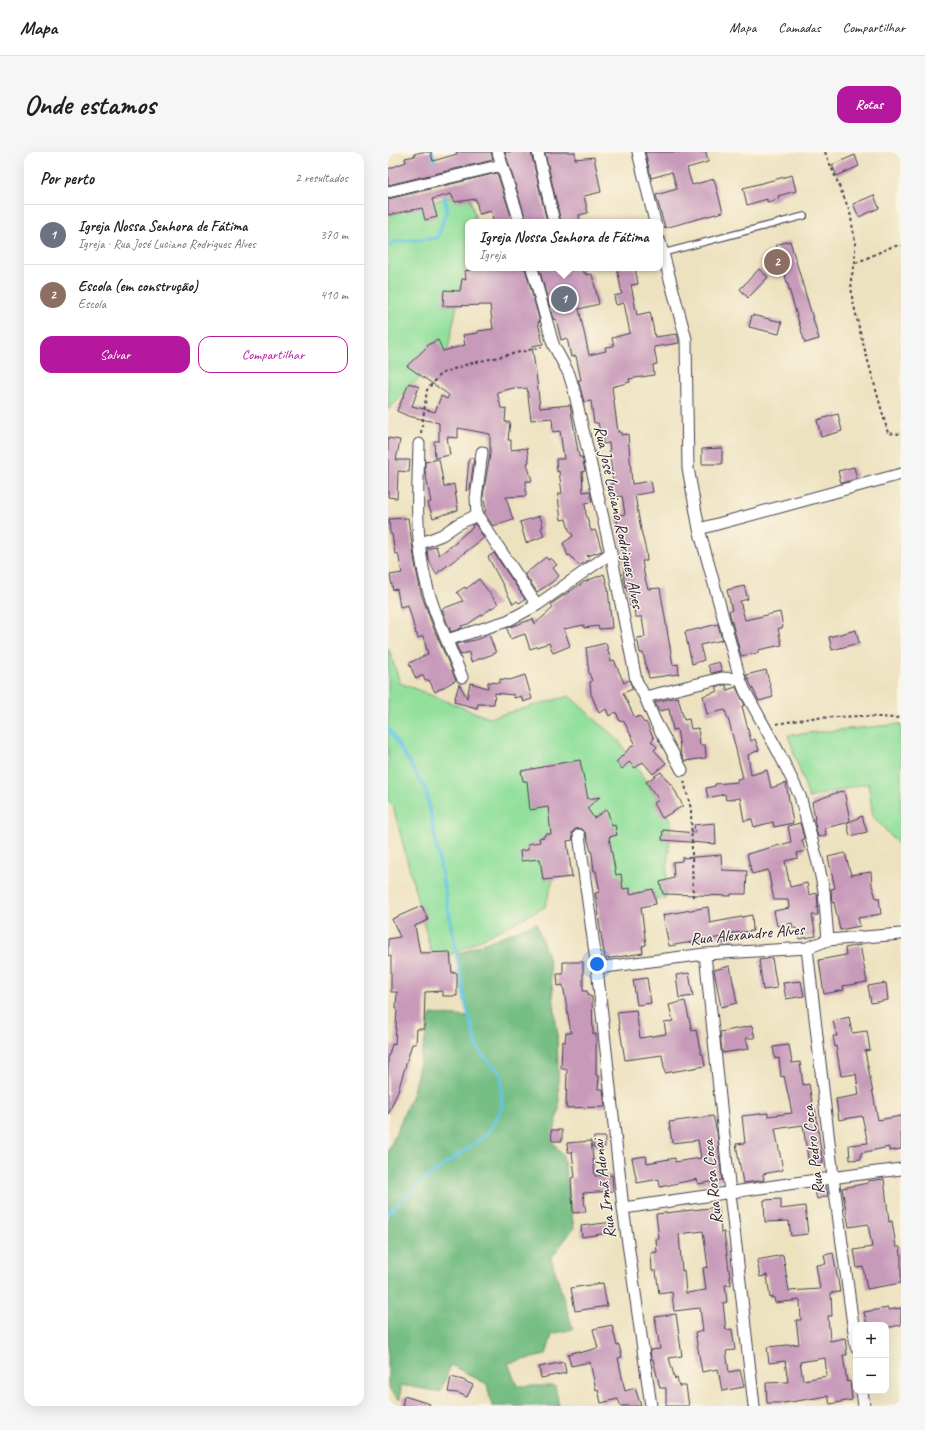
<!DOCTYPE html>
<html lang="pt">
<head>
<meta charset="utf-8">
<style>
	:root { --surface:#fff; --page:#f6f6f6; --text:#202124; --muted:#757577; --line:#e0e0e0; --accent:#b5179e }
	body { margin:0; font-family:Caveat,sans-serif; background:var(--page); color:var(--text) }
	.controls { position:absolute; right:12px; bottom:12px; display:grid; overflow:hidden; border-radius:8px; box-shadow:0 4px 16px #0002 }
	.controls button { width:36px; height:36px; display:grid; place-items:center; padding:0; border:0; border-bottom:1px solid var(--line); background:var(--surface); color:var(--text); font:20px sans-serif }
	.you { position:absolute; left:209px; top:812px; width:14px; height:14px; margin:-10px; border:3px solid #fff; border-radius:50%; background:#1a73e8; box-shadow:0 0 0 6px #1a73e833 }
	.badge { display:grid; place-items:center; width:26px; height:26px; border-radius:50%; background:var(--accent); color:#fff; font-size:13px; font-weight:700 }
	.pin { position:absolute; translate:-50% -50%; border:2px solid #fff; box-shadow:0 1px 4px #0006 }
	.popup { position:absolute; left:77px; top:67px; width:198px; height:52px; box-sizing:border-box; display:grid; place-content:center; border-radius:8px; background:var(--surface); filter:drop-shadow(0 1px 3px #0005); font-size:13px; white-space:nowrap; color:var(--muted) }
	.popup b { font-size:15px; color:var(--text) }
	.popup::after { content:''; position:absolute; left:50%; top:100%; margin-left:-8px; border:8px solid transparent; border-top-color:var(--surface) }
	.list { margin:0; padding:0; list-style:none }
	h2 { display:flex; justify-content:space-between; align-items:center; height:52px; margin:0; padding:0 16px; font-size:17px }
	h2 small { font-size:13px; font-weight:400; color:var(--muted) }
	.list li { display:grid; grid-template-columns:26px 1fr auto; gap:12px; align-items:center; box-sizing:border-box; height:60px; padding:0 16px; border-top:1px solid var(--line) }
	.list b { display:block; font-size:15px; white-space:nowrap }
	.list p { margin:0; font-size:13px; white-space:nowrap; color:var(--muted) }
	.list em { font-size:13px; font-style:normal; color:var(--muted) }
	.actions { display:flex; gap:8px; padding:12px 16px }
	.actions a { flex:1; padding:9px 0; border:1px solid var(--accent); border-radius:12px; text-align:center; font-size:14px; color:var(--accent) }
	.actions .main { background:var(--accent); color:#fff }
	.map { position:relative; flex:none; width:513px; height:1254px; overflow:hidden; border-radius:12px }
	header { display:flex; align-items:center; gap:24px; box-sizing:border-box; height:56px; padding:0 20px; background:var(--surface); border-bottom:1px solid var(--line) }
	header strong { font-size:19px }
	nav { display:flex; gap:22px; margin-inline-start:auto; font-size:14px }
	.intro { display:flex; align-items:center; justify-content:space-between; box-sizing:border-box; height:96px; padding:0 24px }
	h1 { margin:0; font-size:28px }
	.button { padding:10px 18px; border-radius:12px; background:var(--accent); color:#fff; font-size:14px; font-weight:700 }
	main { display:flex; gap:24px; padding:0 24px }
	aside { flex:1; background:var(--surface); border-radius:12px; box-shadow:0 4px 16px #0002 }
	.map>svg:first-child { display:block }
	.green { fill:#93e09d; stroke:#5a816c }
	.forest { fill:#76be84; stroke:#4c7060 }
	.lines { fill:none; stroke-linecap:round; stroke-linejoin:round }
	.stream { stroke:#63c4e1; stroke-width:3.5 }
	.building { fill:#c79aba; fill-rule:evenodd }
	.lane-casing { stroke:#403f4f; stroke-width:8 }
	.street-casing { stroke:#403f4f; stroke-width:13 }
	.path { stroke:#403f4f; stroke-width:2; stroke-dasharray:3 3; stroke-linecap:butt }
	.lane { stroke:#fff; stroke-width:5.5 }
	.street { stroke:#fff; stroke-width:11 }
	.labels { text-anchor:middle; dominant-baseline:central; stroke-width:3; stroke-linejoin:round; paint-order:stroke }
	.street-label { font-size:17px; fill:#22223b; stroke:#fcf5e5 }
</style>
</head>
<body>
<header>
<strong>Mapa</strong>
<nav><a>Mapa</a><a>Camadas</a><a>Compartilhar</a></nav>
</header>
<div class="intro"><h1>Onde estamos</h1><a class="button">Rotas</a></div>
<main>
<aside>
<h2>Por perto<small>2 resultados</small></h2>
<ul class="list">
<li><span class="badge" style="background:#6b7280">1</span><div><b>Igreja Nossa Senhora de Fátima</b><p>Igreja · Rua José Luciano Rodrigues Alves</p></div><em>370 m</em></li>
<li><span class="badge" style="background:#8d6e63">2</span><div><b>Escola (em construção)</b><p>Escola</p></div><em>410 m</em></li>
</ul>
<div class="actions"><a class="main">Salvar</a><a>Compartilhar</a></div>
</aside>
<div class="map">
<svg width="513" height="1254" viewBox="0 0 513 1254">
	<rect width="100%" height="100%" fill="#fcf5e5"/>
	<filter id="ink" filterUnits="userSpaceOnUse"><feTurbulence type="fractalNoise" baseFrequency=".025" numOctaves="2"/><feDisplacementMap in="SourceGraphic" scale="8" xChannelSelector="R" yChannelSelector="G"/><feConvolveMatrix kernelMatrix="1 2 1 2 8 2 1 2 1" color-interpolation-filters="sRGB"/></filter>
	<filter id="wash" filterUnits="userSpaceOnUse"><feTurbulence type="fractalNoise" baseFrequency=".012" numOctaves="4" result="noise"/><feDisplacementMap in="SourceGraphic" scale="16" xChannelSelector="R" yChannelSelector="G"/><feGaussianBlur stdDeviation="0.9" result="paint"/><feColorMatrix in="noise" values="0 0 0 0 0 0 0 0 0 0 0 0 0 0 0 0 0 1.4 0 .05"/><feComposite in="paint" operator="in"/></filter>
	<g filter="url(#wash)">
		<rect width="100%" height="100%" fill="#ede2c0"/>
		<!-- green -->
		<path class="green" d="M80,39L87,64L86,70H80V99L60,197L0,258V64Z
			M0,495L12,531L101,566L181,544L230,588L283,667L277,747L226,742L185,660L157,755L46,811L5,654L0,649Z
			M513,572V695L485,664L480,631L421,646L400,583Z"/>
		<!-- forest -->
		<path class="forest" d="M148,771L161,808L169,878L171,957L164,989L175,1004L186,1076L163,1106L185,1177L164,1182L158,1203L120,1211L129,1234H167L171,1254H104L99,1232L63,1213L52,1240L13,1233L12,1248L0,1237V1000L25,940L43,862L80,865L69,802Z"/>
		<g class="lines">
			<!-- stream -->
			<path class="stream" d="M44,0L48,12
				M0,95L6,90L49,86L59,58L56,40
				M0,576L38,638L78,853L90,898L113,921L114,956L98,983L34,1029L0,1061"/>
		</g>
		<g id="blocks">
			<!-- building -->
			<path class="building" d="M34,0H43L45,9L69,2L68,0H103L105,8L0,33V17L18,10L17,6L27,4L26,2Z
				M117,0H143L159,70H139Z
				M163,0H187V7L206,5L213,40L196,44L200,61L191,63L192,70H173L157,1Z
				M257,0H318L320,10L299,16L304,33L326,27L335,60L277,76L268,43L289,37L284,20L263,26Z
				M467,3L471,14L449,24L444,13Z
				M109,21L125,70H105L104,59L91,62L88,47L67,50L63,42L44,47L49,65L37,68L34,56L0,63V47Z
				M404,23L408,39L390,44L391,47L379,50V47L359,53L355,36Z
				M486,43L491,56L471,65L465,52Z
				M402,89L431,187L417,191L388,93Z
				M93,116H137L152,170H150L155,192L144,194L149,229L152,256L182,253L191,305H194L197,319L194,320L195,340L202,339L204,350L197,351L198,362L203,379L207,378L209,383L214,399L199,404L202,407L191,414L182,403L180,404L175,391L184,385L185,383L181,378L178,367L173,368L171,353L170,342L174,341L171,319L169,320L168,307H176L172,279L165,280L164,266L143,268L139,236L130,237V235L109,240L113,256L118,257L117,270H122L120,288H123V298L139,296L141,310L139,311L144,329H138V344L118,345L125,368L105,374L96,360L98,358L95,344L102,302V282L70,276V286L59,285L62,303L47,306L46,289H51V271L20,264L9,259L21,231L31,235L24,254L47,260L53,244L59,247L61,243L19,214L40,194L39,193L50,188L55,199L77,193L75,183L90,181V179L105,177L102,153L55,154L56,138L72,139L74,127H78L77,119Z
				M151,116H195L196,121H198V123L204,122L211,152L191,157L201,203L218,199L217,195L226,194L224,186L242,181L236,151L228,153L226,144L234,142L229,116H247L250,132L243,133L249,163L262,160L267,185L289,182L291,191L266,195L269,212L265,213L266,223L241,227L242,230L224,235L230,280H233V283L240,282L244,332L263,329L265,340L247,343L253,378L258,399L259,409H254L257,426L260,437L272,436L285,513L290,512L291,522L261,526L255,501H252L249,486L257,485L254,465H247L246,453L242,454L241,439H239L236,428L235,398L228,364L237,362L234,344L223,346L221,333L225,332L221,291L215,292L210,271H206L203,249L196,250L190,228H193L188,204L183,205L179,186L173,188L168,167H165Z
				M371,117L380,125L360,146L352,137Z
				M364,163L394,170L391,182L361,175Z
				M450,262L454,279L433,285L429,268Z
				M0,286L12,288L8,308H22L21,320L10,319L9,346L0,345Z
				M334,296V312H314V297Z
				M81,306H86L82,337L78,339Z
				M51,307L56,335L66,332L70,358L45,366L40,351L43,350L37,319V310Z
				M466,315L469,327L453,331L450,319Z
				M152,364L155,375L153,376L156,384L138,391L132,370Z
				M20,366L28,417L33,441L45,475L68,528L47,540L41,528L37,529L35,523L28,527L21,511L40,502L35,484L30,486L29,482H28L20,453L12,455L9,437L5,438L2,423L14,421L10,401L7,402L4,382H2L1,367Z
				M87,372L96,386L48,422L40,406L39,397L48,394L51,403L69,390L68,389L85,375L84,373Z
				M106,401L137,447L131,451L129,449L125,452L100,405Z
				M158,405L160,408L163,406L169,413L165,416L171,424L163,431L149,440L137,422Z
				M216,422L220,437L224,476L211,477L210,474L196,476V473L176,477L182,494L165,501L161,491L142,497L137,482L122,487L119,476L145,467L147,472L165,456L163,452L196,430Z
				M91,427L110,452L80,472L73,474L74,476L63,480L54,457L75,449L69,440L77,435L78,437Z
				M356,434L360,447L352,449L357,468L392,460L395,475L390,477L394,493L370,498V501L353,504L341,459L344,458L339,438Z
				M330,472L334,488L312,493L316,508L304,512L297,480Z
				M468,478L471,491L444,498L441,485Z
				M101,483L108,501L83,510L81,500L72,503L68,492L87,488Z
				M218,491L223,510L226,508L236,531L241,528L245,537L235,541L247,566L252,564L256,571L258,570L266,587L263,589L269,595L266,598L278,611L265,622L255,610L247,616L241,610L234,617L228,610L247,591L235,568L232,570L228,560L221,564L218,557L211,561L203,542L202,530L204,529L201,521L198,496Z
				M331,510L334,519L323,521L320,513Z
				M378,518L385,545L371,549L358,523Z
				M137,523L144,547L135,550L133,544L126,546V543L107,541L106,552H90L89,556L66,550L71,532L79,546L82,531L100,536V530L112,531V527L122,528Z
				M335,533H338L339,538L348,535L357,553L354,554L363,589L367,587L371,598L360,603L363,623L379,618L383,636L398,631L405,671L386,675L385,670L366,675L364,667L356,669L352,646L338,648L337,642L320,646L318,636L327,634V632L350,630L349,627L355,626L342,573L337,558L319,562L315,544L330,539L328,535Z
				M290,545L296,568L301,567L303,577L310,576L312,593H317L318,606L297,609L293,602L289,577L285,578L281,557L271,559L267,550Z
				M192,608L200,647L212,645L199,656L206,666L219,657L224,674L227,673L229,683L221,685L228,723L233,722L235,737L242,736V742L265,737L268,752L253,755L258,793L254,794L255,801L217,807L210,763H211L207,741L212,740L208,719H206L204,702L198,682L194,677L190,676L186,678L184,681L185,688L179,689L184,725L155,728L152,707L133,709L132,699L140,698V692L152,690L151,686L156,685L157,682H163L160,655L142,658L139,629H135L133,619L155,615V614Z
				M273,620L282,632L283,631L295,654L274,666L266,651L271,648L258,630Z
				M453,639V640L456,639L462,668L458,671L437,676L438,683L430,685L426,667H427L424,650Z
				M474,664L479,680L462,684L459,671Z
				M327,671L328,692L274,688L275,678L307,681L306,673Z
				M412,671L416,687L414,688L417,699L409,701L410,706L397,709L402,735L419,731L421,743L429,741L430,755H429L430,763H424L428,784L411,787L408,776H405L404,771L389,774L386,759L401,756L400,748H386L380,718L364,722L359,702L403,690L400,674Z
				M457,701L463,723L483,720L484,733L488,746H491L493,762L470,766L472,774L452,778L446,750L444,751L443,737L447,736L440,705Z
				M333,703L334,718L359,719L358,742H343V744L275,742L272,730L286,726L285,710L294,709V706Z
				M34,754L40,768L27,774L32,801L62,800L64,821H69V844H55V839L37,840L36,877H29L28,892H24L10,939L0,963V906L4,892L7,893L9,856H8L9,840H3V804H0V787L12,785L4,767Z
				M320,755L322,771L364,763L365,779L344,781L346,789L335,791L334,785L281,794L275,763Z
				M472,793L479,830L455,834L456,838L436,842L431,808L458,803L457,796Z
				M384,806L389,836L375,838L371,808Z
				M175,810H195V839H199L201,844L204,845L205,882H208V923L211,924L210,937H215L217,955L178,956L179,917H173L174,890H177L178,881H183L175,833L170,834L169,822H175Z
				M342,814L349,851L333,855L326,818Z
				M301,821L305,844L291,846L288,823Z
				M259,826L263,851L249,853L245,828Z
				M413,829L416,844L398,847L395,831Z
				M498,831L500,848L483,851L480,834Z
				M297,849L304,879L308,878L313,902H315L317,914L277,921L274,903L237,908L229,860L248,858L252,886L278,882L276,870L285,869L281,853Z
				M461,865L464,881L479,879L482,898L477,899L490,968L513,964V997L501,999V995L473,1001V1007L462,1008L461,993L480,991L474,964L451,968L448,947L471,943L468,922L453,924L448,894L447,895L445,884H449L445,869Z
				M364,874L367,886H358L361,897L334,901L332,880Z
				M401,893L404,911L412,910L415,933L421,932L425,957H427L435,1011L421,1013L415,973L387,977L395,1018L375,1022L376,1028L355,1031L348,992L357,991L354,964L380,961V964L404,961L396,924L393,925L391,906L387,907L385,895Z
				M325,964L329,980L334,1028L310,1032L309,1027L272,1035L271,1027L249,1031L244,1006L258,1004L259,1011L287,1006V1010L313,1006L310,988L284,991L281,970Z
				M163,978H174V989H164Z
				M206,985H217V995H205Z
				M203,989L207,1024L224,1023L225,1039L195,1041L198,1060L185,1061L183,1026L187,1025L184,1000H180L179,991Z
				M496,1027L501,1070L504,1069L508,1095H512L513,1103V1131L479,1137L475,1115L469,1116L466,1098L484,1095L480,1072L461,1075L454,1036L480,1031V1029Z
				M438,1034L440,1044L429,1047L426,1035Z
				M393,1047V1057L417,1054L420,1082L403,1084L401,1069L377,1070L376,1048Z
				M331,1055L333,1081L336,1080L343,1133H337L339,1150L335,1151L338,1178L344,1177L347,1198L338,1199L341,1220L352,1218L356,1235L334,1239L330,1217L314,1220L307,1180L315,1179L312,1156L286,1159L284,1140L271,1142L268,1119H264L263,1101L269,1100L268,1087H271L268,1062ZM315,1079L320,1115L315,1116L318,1138L298,1141L296,1118L294,1119L291,1082Z
				M225,1070L226,1080L194,1085L193,1074Z
				M445,1101L452,1140L443,1141L444,1164H440L442,1189L457,1186L459,1203H455L459,1230L462,1229L464,1248L442,1252L440,1244L396,1251H379L378,1231L400,1230L397,1209L381,1211L379,1195L411,1192L408,1168H413L412,1148L387,1151L386,1145L382,1146L379,1123L372,1125L369,1108L395,1103L401,1139L432,1137L428,1113L438,1112L436,1103ZM437,1206L439,1224L415,1228L412,1210Z
				M215,1131L219,1154L187,1159L183,1136Z
				M500,1156V1158L513,1156V1173L498,1176V1173H479L476,1160Z
				M288,1162L294,1204L281,1206L287,1227L289,1226L291,1234H298L301,1254H278V1236H272L265,1207H263L262,1198L272,1197L267,1165Z
				M224,1173L229,1194L231,1193L234,1205L230,1206L237,1239L247,1236L253,1254H233L230,1247L213,1251L210,1237L208,1238L202,1210L183,1214L180,1202L191,1199V1201L210,1196L205,1177Z
				M176,1210L178,1221L153,1226L151,1215Z
				M63,1225L75,1228L85,1233L79,1245L70,1241L60,1240Z
				M16,1244L42,1252L41,1254H14Z"/>
		</g>
	</g>
	<g filter="url(#ink)">
		<use href="#blocks" fill-opacity="0" stroke="#403f4f" stroke-width="1"/>
		<g class="lines">
			<defs>
				<path id="lane" d="M275,101L416,64"/>
				<path id="street" d="M110,0L132,70
					M150,0L166,70
					M250,0L267,70
					M0,40L114,13
					M272,90L298,187L300,316L311,377L352,527
					M144,116L165,192L181,222L186,238L223,401L248,528L257,545L267,569L294,618
					M31,292C30,333 27,376 35,416C42,455 60,490 74,525
					M94,300L88,346L89,363L149,453
					M311,377L513,322
					M31,392L54,383L70,372L89,363
					M59,488L119,469L149,453L223,401
					M257,545L334,526L352,527L357,539L391,601L412,644L431,715L436,739L440,788
					M191,683L209,816L235,1056L263,1254
					M419,796L445,1025L468,1195
					M317,802L342,1041L366,1254
					M209,816L317,802L419,796L440,788L513,782
					M235,1056C327,1043 420,1028 513,1017
					M474,1239L476,1254"/>
			</defs>
			<!-- lane casing -->
			<use href="#lane" class="lane-casing"/>
			<!-- street casing -->
			<use href="#street" class="street-casing"/>
			<!-- path -->
			<path class="path" d="M437,0L462,60L467,89V111L463,127L464,145L473,184L500,281L513,282
				M468,111L503,95L513,93
				M33,281L39,238L52,222L80,212L154,195
				M388,572L423,566L474,564L507,566L513,565
				M296,629L303,657L305,747"/>
			<!-- lane -->
			<use href="#lane" class="lane"/>
			<!-- street -->
			<use href="#street" class="street"/>
		</g>
	</g>
	<g class="labels">
		<!-- street labels -->
		<g class="street-label">
			<text transform="translate(231 365) rotate(78)">Rua José Luciano Rodrigues Alves</text>
			<text transform="translate(359 782) rotate(-5)">Rua Alexandre Alves</text>
			<text transform="translate(425 998) rotate(-97)">Rua Pedro Coca</text>
			<text transform="translate(324 1030) rotate(-96)">Rua Rosa Coca</text>
			<text transform="translate(216 1037) rotate(-97)">Rua Irmã Adonai</text>
		</g>
	</g>
</svg>
<div class="controls">
<button>+</button>
<button>−</button>
</div>
<div class="you"></div>
<div class="pin badge" style="left:176px;top:147px;background:#6b7280">1</div>
<div class="popup"><b>Igreja Nossa Senhora de Fátima</b>Igreja</div>
<div class="pin badge" style="left:389px;top:110px;background:#8d6e63">2</div>
</div>
</main>
</body>
</html>
